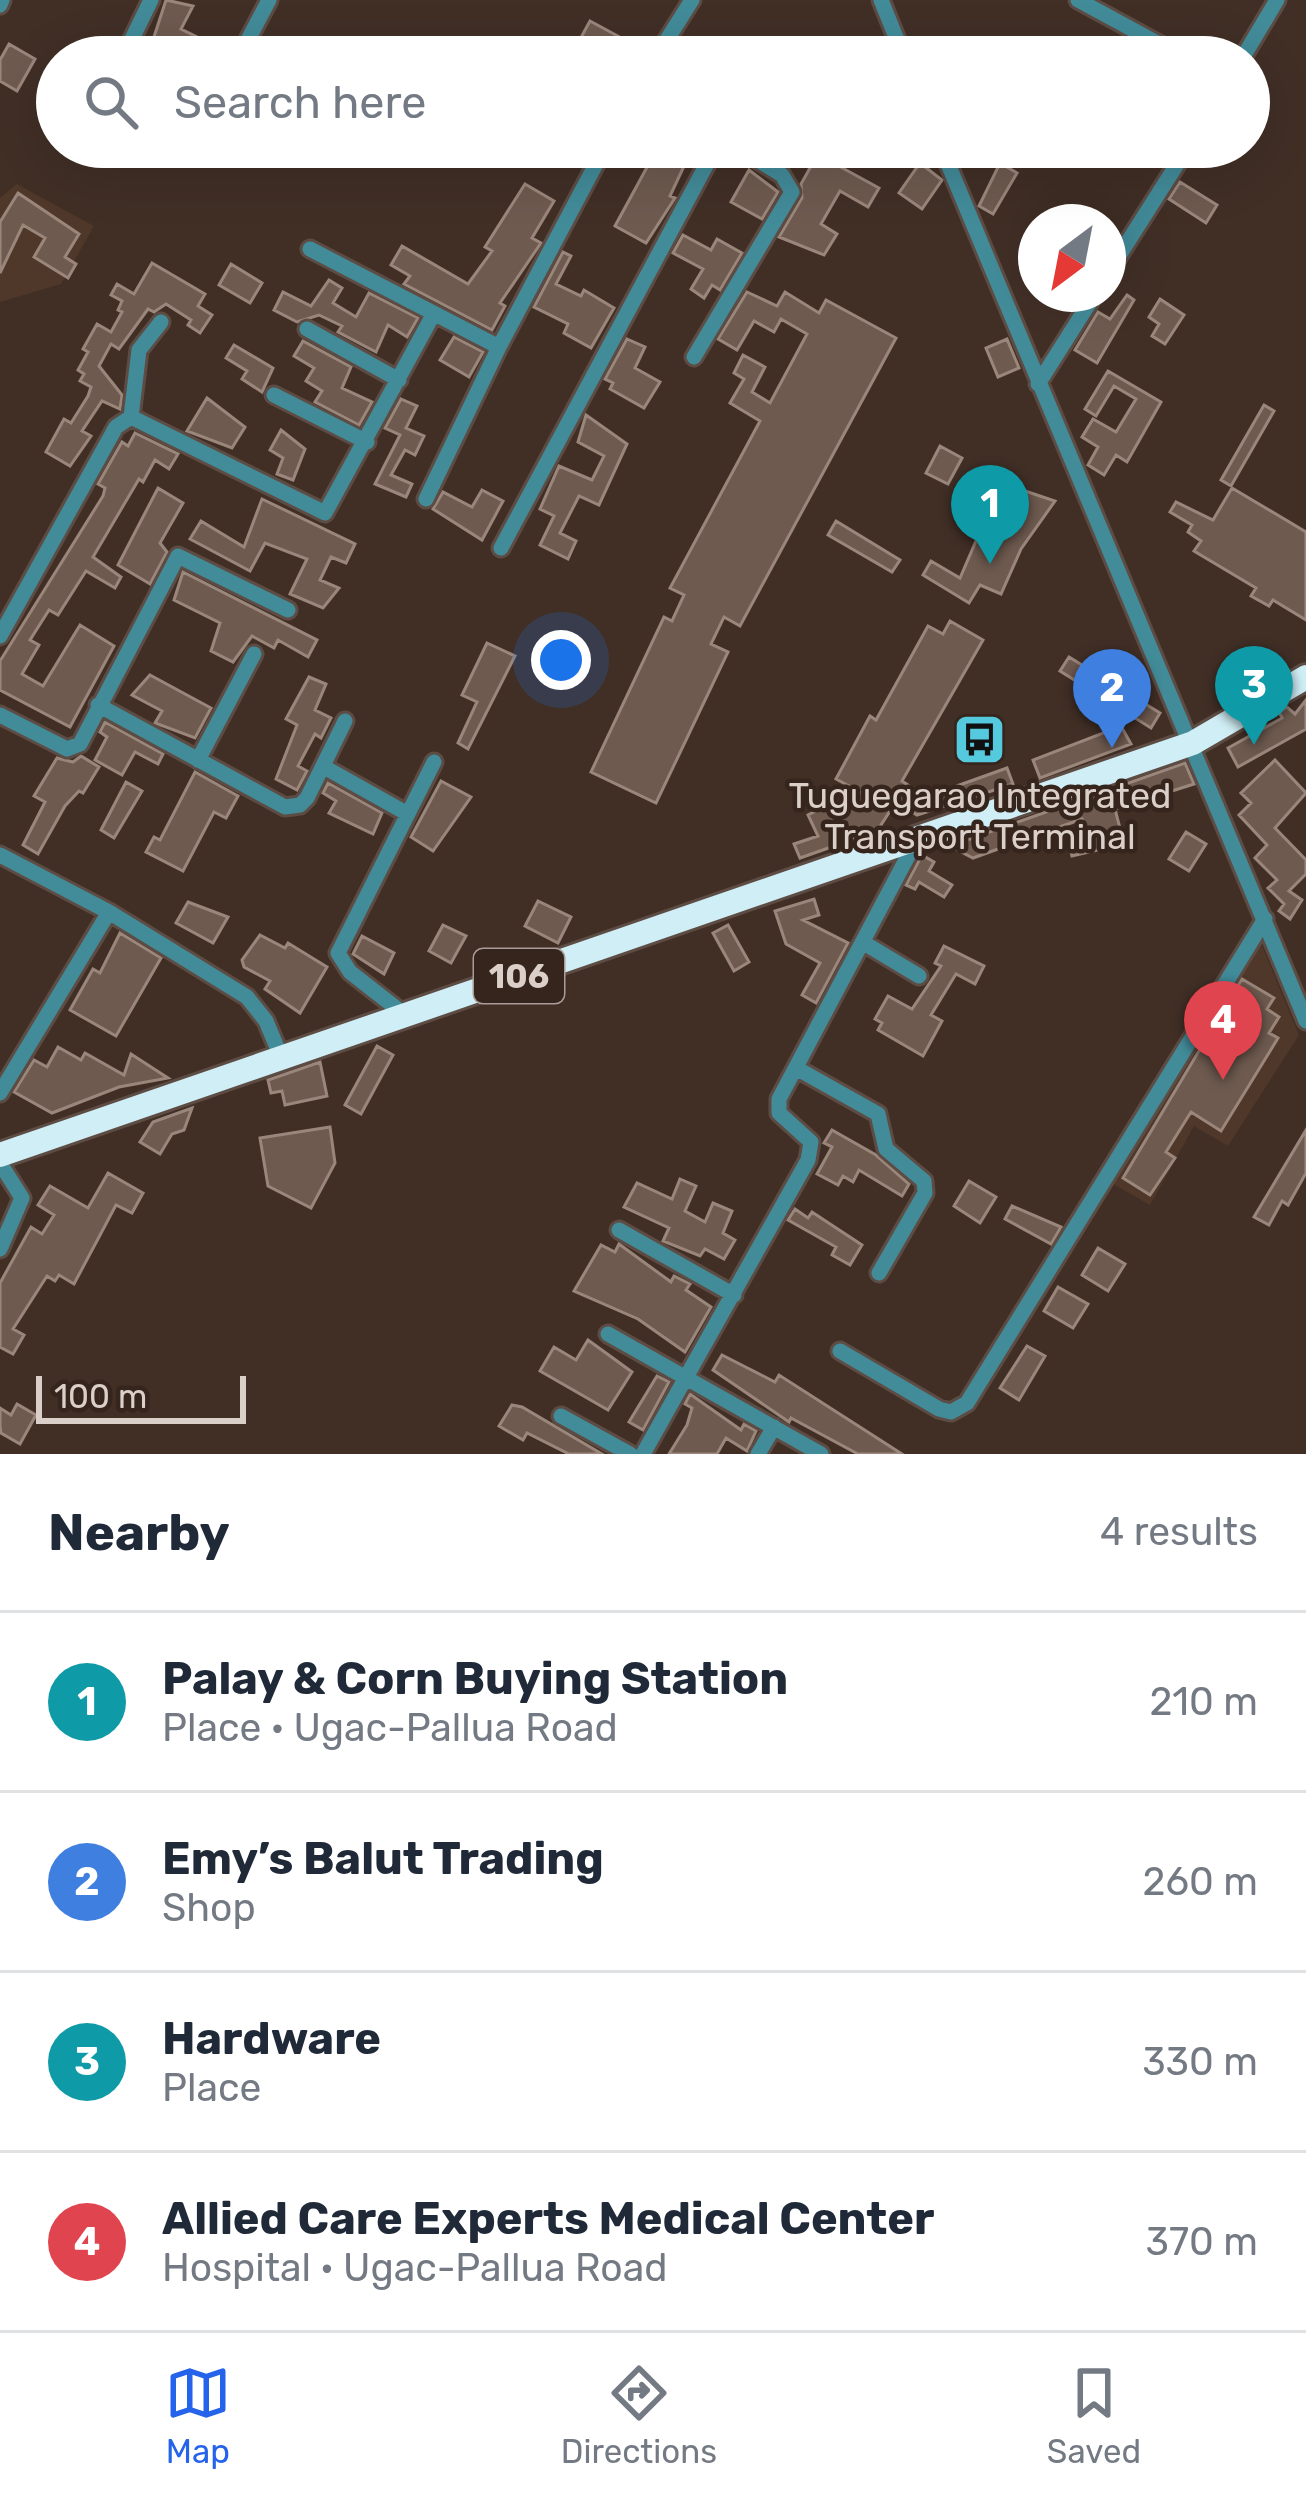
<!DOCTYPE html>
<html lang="en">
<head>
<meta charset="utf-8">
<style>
	:root { --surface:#fff; --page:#f2f2f3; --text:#1f2937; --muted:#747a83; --line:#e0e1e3; --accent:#2563eb }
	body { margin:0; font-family:Rubik,sans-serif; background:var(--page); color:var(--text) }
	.compass { position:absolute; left:1018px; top:204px; width:108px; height:108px; border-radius:50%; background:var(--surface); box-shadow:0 12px 48px #0002; rotate:212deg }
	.scale { position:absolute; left:36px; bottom:30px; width:210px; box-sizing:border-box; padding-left:12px; border:6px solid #dbcfca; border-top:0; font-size:33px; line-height:42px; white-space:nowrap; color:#dbcfca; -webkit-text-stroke:9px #36251c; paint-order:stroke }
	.you { position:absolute; left:561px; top:660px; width:42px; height:42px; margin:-30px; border:9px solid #fff; border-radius:50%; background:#1a73e8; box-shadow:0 0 0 18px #1a73e833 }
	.badge { display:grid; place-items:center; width:78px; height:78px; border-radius:50%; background:var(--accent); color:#fff; font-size:39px; font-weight:700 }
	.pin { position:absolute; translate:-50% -99px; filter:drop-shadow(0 3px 6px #0008) }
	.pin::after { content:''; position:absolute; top:63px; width:42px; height:36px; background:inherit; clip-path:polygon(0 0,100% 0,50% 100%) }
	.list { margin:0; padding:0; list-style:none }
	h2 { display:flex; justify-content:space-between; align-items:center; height:156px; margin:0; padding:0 48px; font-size:51px }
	h2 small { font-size:39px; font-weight:400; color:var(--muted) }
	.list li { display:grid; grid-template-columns:78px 1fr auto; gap:36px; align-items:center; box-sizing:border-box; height:180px; padding:0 48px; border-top:3px solid var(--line) }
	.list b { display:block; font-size:45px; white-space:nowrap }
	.list p { margin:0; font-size:39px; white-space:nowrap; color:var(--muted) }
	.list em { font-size:39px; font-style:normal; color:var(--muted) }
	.icon { flex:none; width:66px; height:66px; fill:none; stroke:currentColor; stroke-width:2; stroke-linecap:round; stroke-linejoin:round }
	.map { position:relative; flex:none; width:1306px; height:1454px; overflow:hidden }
	.search { position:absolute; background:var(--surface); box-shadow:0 12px 48px #0002; left:36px; right:36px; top:36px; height:132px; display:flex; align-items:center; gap:30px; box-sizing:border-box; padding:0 42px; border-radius:66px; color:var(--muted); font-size:45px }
	.sheet { height:876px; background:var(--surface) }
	nav { display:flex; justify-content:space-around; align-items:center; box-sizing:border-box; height:168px; border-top:3px solid var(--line); background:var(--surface); font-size:33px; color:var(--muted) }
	nav a { display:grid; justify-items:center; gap:6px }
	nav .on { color:var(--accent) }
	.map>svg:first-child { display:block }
	.built { fill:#4f372a }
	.building { fill:#6e5a4f; stroke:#9b867b; stroke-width:3 }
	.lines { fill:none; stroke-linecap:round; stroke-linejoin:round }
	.minor-casing { stroke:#5d4c44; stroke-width:21 }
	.highway-casing { stroke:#5d4c44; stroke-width:30 }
	.minor { stroke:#428b99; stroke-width:15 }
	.highway { stroke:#cfeef5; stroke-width:24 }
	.labels { text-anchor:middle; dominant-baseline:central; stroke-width:9; stroke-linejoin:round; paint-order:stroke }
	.shield { fill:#36251c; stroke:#aa9c96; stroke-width:3 }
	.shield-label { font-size:33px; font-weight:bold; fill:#dbcfca }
	.poi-label { font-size:36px; fill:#dbcfca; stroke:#36251c }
</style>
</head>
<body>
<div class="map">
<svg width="1306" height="1454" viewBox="0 0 1306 1454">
	<rect width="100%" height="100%" fill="#412f26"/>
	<!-- built -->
	<path class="built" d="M17,184L94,226L61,284L0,302V198Z
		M1260,941L1299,1035L1228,1146L1194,1126L1150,1205L1113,1184Z"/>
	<!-- building -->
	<path class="building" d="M166,0L193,6L181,29L228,52L227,57H181L152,43Z
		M590,21L640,48L635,57H583L573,52Z
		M9,44L35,59L17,91L0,81V60Z
		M658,147H693L670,196L675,198L646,243L615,226Z
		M778,147H804L879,188L868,207L840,191L821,224L837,234L824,255L779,237L802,198L801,184L810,168L792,156L787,164L774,156Z
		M920,163L942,180L922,209L899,193Z
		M1000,163L1017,173L993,214L979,206Z
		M749,170L778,192L762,219L731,202Z
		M1180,182L1217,205L1206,223L1169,199Z
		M525,184L554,201L532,238L541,243L500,303L505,306L492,330L404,284L410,276L391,265L402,246L468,284L492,251L485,247Z
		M18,193L79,234L65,257L76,264L68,278L34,257L45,238L23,225L0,273V222Z
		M683,235L711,250L717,239L742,253L720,290L712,285L704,298L691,289L703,269L673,253Z
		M563,252L571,256L556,284L581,296L584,290L614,308L591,348L564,333L568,324L534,307Z
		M152,263L205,294L198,306L212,315L200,333L188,325L191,320L166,304L154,312L148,309L119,349L111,344L99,366L122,395L120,409L102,401L82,431L91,436L70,466L46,452L64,419L71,423L88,396L91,387L80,381L84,374L78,370L88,352L83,349L97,324L111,332L122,312L118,310L122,301L111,295L117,284L134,294Z
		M231,264L262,283L250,303L219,285Z
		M329,280L342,288L333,303L356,317L369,293L418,318L407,337L388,325L376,352L338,332L342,326L319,315L297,322L274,310L283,292L311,306Z
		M747,292L777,306L785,292L819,313L826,300L896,338L740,626L724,617L711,644L728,652L656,803L591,772L664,617L672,621L684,595L670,588L760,421L730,403L744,379L734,373L743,355L765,367L752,392L770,403L807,334L781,319L774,332L754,321L737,350L718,339Z
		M1127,295L1134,300L1097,363L1075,350L1098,312L1110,319Z
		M1160,299L1184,315L1165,344L1152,336L1159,324L1149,317Z
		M454,337L483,352L469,377L440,360Z
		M627,339L645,347L635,368L660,382L644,408L610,389L613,383L605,379Z
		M1007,339L1019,368L998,377L986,348Z
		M303,341L351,367L342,388L372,402L359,425L315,402L322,391L306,381L314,368L294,356Z
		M234,345L273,368L262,392L242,379L247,371L226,358Z
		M1108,371L1161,402L1127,462L1116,455L1104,475L1088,465L1098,447L1082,437L1093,419L1116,432L1136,399L1114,386L1096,416L1085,409Z
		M207,398L245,427L232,448L187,431Z
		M401,399L417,406L406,428L424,436L415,455L405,450L391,475L412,484L406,497L375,484L400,435L385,428Z
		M1264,405L1274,411L1231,486L1221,480Z
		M586,415L627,444L599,505L579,496L560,533L576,541L568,559L540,545L554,516L540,509L559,466L592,480L604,456L578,442Z
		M281,430L305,449L293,480L277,474L283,458L270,450Z
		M135,433L178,454L169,469L155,460L143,482L139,479L93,557L121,577L115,588L86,571L58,615L49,610L30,640L39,645L22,674L43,686L80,625L114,646L70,727L0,690V661L103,496L105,488L98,484L122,442L128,446Z
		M940,446L962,458L948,484L926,473Z
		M158,488L183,503L160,543L167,552L150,584L118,565Z
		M1232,488L1306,532V620L1273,600L1269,606L1251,596L1256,588L1194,551L1201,541L1188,532L1192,525L1170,512L1176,502L1213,520Z
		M482,490L503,501L482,540L433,509L443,492L472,507Z
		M1025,491L1055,501L1021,549L1001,594L980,585L969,603L923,575L931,561L960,578L979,534L997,542Z
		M262,499L355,544L346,563L331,557L320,580L339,588L323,608L290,594L307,559L265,543L250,571L190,539L201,521L244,547Z
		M836,521L900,560L892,572L828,535Z
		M183,572L317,640L308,657L278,640L274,648L252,636L233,662L211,651L220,623L174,600Z
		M950,621L983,640L902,781L926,797L1007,768L1013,784L917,815L896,802L877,831L800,858L794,844L818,836L808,815L826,806L837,829L860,792L836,779L870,716L876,720L928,626L943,634Z
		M487,643L515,656L468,749L458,743L477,702L462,695Z
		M1069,657L1160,713L1151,728L1060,671Z
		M150,675L211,708L195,738L155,723L162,711L132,695Z
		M309,677L326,684L315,710L331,718L321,738L315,734L298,766L307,771L297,790L276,779L297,725L286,719Z
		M1306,700V729L1238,767L1228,748L1282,718L1279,712L1287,707L1295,714Z
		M105,722L163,754L158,764L135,752L122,775L95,760L107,737L100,732Z
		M1121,726L1131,744L1040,778L1033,760Z
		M81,756L99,767L83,793L79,791L65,806L38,854L23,845L45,802L34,796L57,758L73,762Z
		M1275,760L1306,793L1275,828L1306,860V874L1289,891L1302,900L1290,919L1279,911L1284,904L1268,888L1277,880L1255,858L1267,845L1239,815L1251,803L1241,793Z
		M1185,763L1194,784L1115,809L1124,844L1072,856L1071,852L1090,842L1082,819L973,858L950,846Z
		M195,772L238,796L226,818L214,812L183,871L146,852L154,837L160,840Z
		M441,781L471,797L433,851L411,837Z
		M126,782L142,791L114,838L101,830Z
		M328,783L382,813L373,834L329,813L336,801L323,793Z
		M1186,832L1206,844L1189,871L1169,859Z
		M922,855L934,862L929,871L952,885L944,897L919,882L915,889L906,885Z
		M814,899L819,915L803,920L848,943L816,1003L802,995L820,963L786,944L775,911Z
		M538,901L571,917L558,943L525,926Z
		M188,902L228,917L213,943L176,923Z
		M443,925L466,936L451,963L429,951Z
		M728,925L749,962L734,971L713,933Z
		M120,933L161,958L116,1036L70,1010L93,969L100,973Z
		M260,935L285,948L288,943L327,967L300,1013L265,989L270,981L244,967L242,960Z
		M362,936L394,953L384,974L353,954Z
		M944,946L984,966L975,984L956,974L931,1015L942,1021L923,1056L878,1030L882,1023L875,1019L888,996L912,1009L941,966L935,963Z
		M1242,979L1274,998L1267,1009L1279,1017L1269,1033L1278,1038L1221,1131L1191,1112L1166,1152L1175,1158L1150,1195L1123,1178Z
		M377,1046L393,1055L361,1114L345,1105Z
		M58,1047L81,1060L85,1053L124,1075L131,1054L168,1078L119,1087L52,1113L14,1092L34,1060L47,1067Z
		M320,1062L327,1096L285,1105L282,1091L271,1093L268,1080Z
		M192,1108L184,1130L172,1134L160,1154L140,1142L153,1122Z
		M330,1127L335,1163L311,1208L268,1186L260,1138Z
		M832,1130L876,1155L909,1184L902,1196L859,1170L853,1182L843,1176L838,1185L817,1174L832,1147L824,1143Z
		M1306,1130V1173L1288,1205L1282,1201L1269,1225L1254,1217Z
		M108,1173L143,1193L132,1213L116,1205L74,1284L59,1275L55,1281L47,1276L13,1329L24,1335L13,1354L0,1347V1283L31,1227L42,1234L54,1215L38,1205L50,1186L88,1208Z
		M680,1179L696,1186L685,1211L705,1222L713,1203L732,1211L723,1233L735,1240L724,1259L705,1249L700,1256L663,1241L669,1228L624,1207L637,1183L672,1199Z
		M969,1181L996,1197L980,1223L954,1206Z
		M1012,1206L1061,1227L1051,1244L1005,1219Z
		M795,1209L808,1218L812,1212L862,1245L850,1265L832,1255L836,1247L788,1220Z
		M619,1244L671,1282L674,1276L690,1284L686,1290L711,1307L685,1352L638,1319L574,1291L601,1245L615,1252Z
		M1098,1248L1125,1264L1108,1291L1082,1275Z
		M1058,1287L1088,1304L1073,1328L1044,1311Z
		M588,1340L632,1372L608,1410L540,1371L554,1347L576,1360Z
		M1027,1346L1045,1356L1019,1400L1000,1388Z
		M722,1355L775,1382L779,1375L902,1454H858L791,1418L789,1422L713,1370Z
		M657,1376L669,1382L643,1430L629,1422Z
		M690,1394L741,1430L744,1424L756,1431L747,1451L726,1438L717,1454H669L687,1425L692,1408L685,1404Z
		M17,1404L36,1415L20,1444L1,1433L0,1426V1408L11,1415Z
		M512,1405L522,1407L602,1454H569L527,1433L523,1440L499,1426Z"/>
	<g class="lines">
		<defs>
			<path id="minor" d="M881,0L904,57
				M1078,0L1183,57
				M0,5L2,0
				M138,57L131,41L151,0
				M239,57L269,0
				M656,57L692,0
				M1243,57L1277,0
				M941,147L1306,1021
				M310,249L499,347L605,147
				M1108,273L1188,147
				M307,329L399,380
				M694,357L792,192L782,175L737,147
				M1038,384L1095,294
				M274,395L367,442
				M131,417L325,513L433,315
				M131,417L139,350L161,322
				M426,499L499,347
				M501,548L716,147
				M0,636L116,427L131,417
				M98,705L285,807L300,805L307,798L345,721
				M0,715L67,749L80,744L178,556L288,610
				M198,760L254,654
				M324,767L406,813
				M0,855L109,912L247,997L266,1021L281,1057
				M864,943L919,976
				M405,1015L350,972L338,953L434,762
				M796,1068L878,1114L886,1149L924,1181L925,1193L879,1273
				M0,1093L109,912
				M0,1163L22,1198L0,1249
				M619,1230L734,1295
				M608,1334L821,1454
				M840,1351L939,1409L951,1412L967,1403L1265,919
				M561,1416L630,1454
				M643,1454L808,1160L811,1142L779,1113V1099L916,841
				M758,1454L774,1427"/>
			<path id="highway" d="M0,1155L1193,743L1306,677"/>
		</defs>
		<!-- minor casing -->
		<use href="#minor" class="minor-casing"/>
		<!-- highway casing -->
		<use href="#highway" class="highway-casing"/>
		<!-- minor -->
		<use href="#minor" class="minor"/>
		<!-- highway -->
		<use href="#highway" class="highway"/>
	</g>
	<!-- icons -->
	<defs>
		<symbol id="bus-square" viewBox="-11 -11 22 22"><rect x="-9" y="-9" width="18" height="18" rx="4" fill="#55cadf" stroke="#36251c"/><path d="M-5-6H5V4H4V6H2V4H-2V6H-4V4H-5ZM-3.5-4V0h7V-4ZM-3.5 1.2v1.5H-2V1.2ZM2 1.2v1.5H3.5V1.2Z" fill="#111"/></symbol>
	</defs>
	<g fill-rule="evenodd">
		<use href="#bus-square" x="950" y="710" width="59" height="59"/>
	</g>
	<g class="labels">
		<!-- shield labels -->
		<rect class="shield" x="474" y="949" width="90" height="54" rx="9"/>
		<g class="shield-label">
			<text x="519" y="976">106</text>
		</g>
		<!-- poi labels -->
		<g class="poi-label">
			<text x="980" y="795">Tuguegarao Integrated<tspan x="980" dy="41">Transport Terminal</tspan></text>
		</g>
	</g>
</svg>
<svg class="compass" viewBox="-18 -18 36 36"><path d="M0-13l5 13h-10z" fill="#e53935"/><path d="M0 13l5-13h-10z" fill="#747a83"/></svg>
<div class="scale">100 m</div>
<div class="you"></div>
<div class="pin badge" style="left:990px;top:564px;background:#0f9aa8">1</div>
<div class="pin badge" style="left:1112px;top:748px;background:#3f7fe0">2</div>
<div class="pin badge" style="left:1254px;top:745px;background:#0f9aa8">3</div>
<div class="pin badge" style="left:1223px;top:1080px;background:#e0444e">4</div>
<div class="search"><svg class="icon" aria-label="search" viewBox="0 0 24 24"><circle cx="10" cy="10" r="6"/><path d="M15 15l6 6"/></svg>Search here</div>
</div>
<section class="sheet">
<h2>Nearby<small>4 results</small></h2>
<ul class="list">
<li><span class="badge" style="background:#0f9aa8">1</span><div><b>Palay &amp; Corn Buying Station</b><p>Place · Ugac-Pallua Road</p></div><em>210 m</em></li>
<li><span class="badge" style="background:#3f7fe0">2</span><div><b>Emy’s Balut Trading</b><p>Shop</p></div><em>260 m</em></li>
<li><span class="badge" style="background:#0f9aa8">3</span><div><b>Hardware</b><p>Place</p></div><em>330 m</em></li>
<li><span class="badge" style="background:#e0444e">4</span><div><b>Allied Care Experts Medical Center</b><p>Hospital · Ugac-Pallua Road</p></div><em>370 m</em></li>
</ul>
</section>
<nav>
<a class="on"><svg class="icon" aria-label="map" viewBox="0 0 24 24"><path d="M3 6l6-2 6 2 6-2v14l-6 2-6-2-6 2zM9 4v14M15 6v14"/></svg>Map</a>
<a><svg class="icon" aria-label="directions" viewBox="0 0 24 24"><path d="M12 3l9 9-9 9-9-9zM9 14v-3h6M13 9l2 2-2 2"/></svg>Directions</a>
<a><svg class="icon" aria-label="saved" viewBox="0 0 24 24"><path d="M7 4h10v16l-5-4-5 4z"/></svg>Saved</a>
</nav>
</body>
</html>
